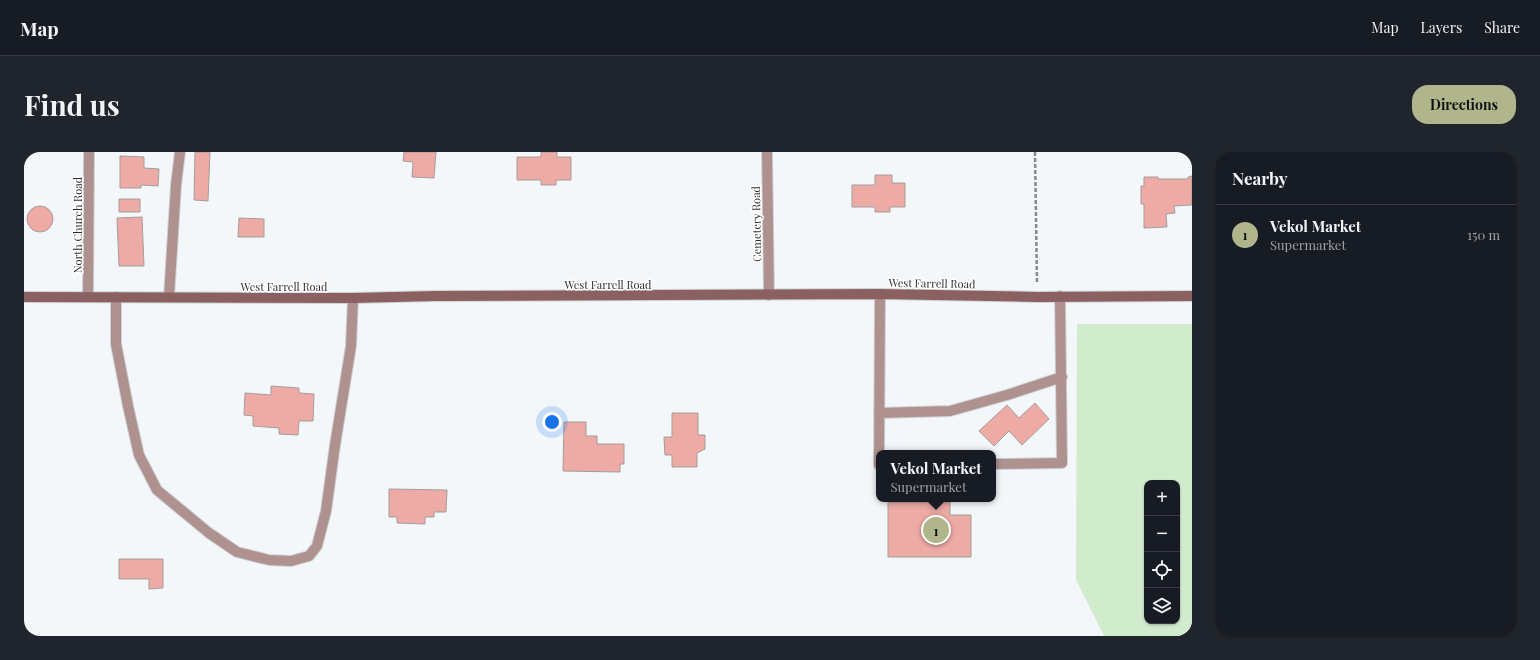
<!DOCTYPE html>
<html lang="en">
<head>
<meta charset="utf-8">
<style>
	:root { --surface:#171b24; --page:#20242c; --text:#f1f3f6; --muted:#9ea1a6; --line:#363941; --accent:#b1b58c }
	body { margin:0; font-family:"Playfair Display",serif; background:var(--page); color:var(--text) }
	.controls { position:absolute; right:12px; bottom:12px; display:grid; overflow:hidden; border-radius:8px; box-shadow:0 1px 3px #0004 }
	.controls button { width:36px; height:36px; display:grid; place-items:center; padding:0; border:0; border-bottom:1px solid var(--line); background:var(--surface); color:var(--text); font:20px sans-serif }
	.you { position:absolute; left:528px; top:270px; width:14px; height:14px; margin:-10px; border:3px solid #fff; border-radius:50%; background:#1a73e8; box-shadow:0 0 0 6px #1a73e833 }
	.badge { display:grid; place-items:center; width:26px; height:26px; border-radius:50%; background:var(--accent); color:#111; font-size:13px; font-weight:700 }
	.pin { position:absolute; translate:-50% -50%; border:2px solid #fff; box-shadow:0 1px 4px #0006 }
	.popup { position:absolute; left:852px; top:298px; width:120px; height:52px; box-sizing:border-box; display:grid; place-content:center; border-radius:8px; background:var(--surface); filter:drop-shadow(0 1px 3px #0005); font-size:13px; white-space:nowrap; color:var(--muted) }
	.popup b { font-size:15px; color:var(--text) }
	.popup::after { content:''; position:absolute; left:50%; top:100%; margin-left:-8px; border:8px solid transparent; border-top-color:var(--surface) }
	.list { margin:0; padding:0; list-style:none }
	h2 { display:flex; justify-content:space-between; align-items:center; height:52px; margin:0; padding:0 16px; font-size:17px }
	h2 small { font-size:13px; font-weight:400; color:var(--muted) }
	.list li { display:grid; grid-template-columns:26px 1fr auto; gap:12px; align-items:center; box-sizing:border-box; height:60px; padding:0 16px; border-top:1px solid var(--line) }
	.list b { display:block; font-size:15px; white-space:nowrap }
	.list p { margin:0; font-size:13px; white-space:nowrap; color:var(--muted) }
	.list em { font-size:13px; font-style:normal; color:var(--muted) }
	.icon { flex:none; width:22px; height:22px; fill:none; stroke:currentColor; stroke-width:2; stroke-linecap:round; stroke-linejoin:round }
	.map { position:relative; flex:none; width:1168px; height:484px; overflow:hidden; border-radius:16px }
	header { display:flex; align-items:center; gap:24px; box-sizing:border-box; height:56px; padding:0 20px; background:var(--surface); border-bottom:1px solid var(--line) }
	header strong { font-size:19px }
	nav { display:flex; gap:22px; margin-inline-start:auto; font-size:14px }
	.intro { display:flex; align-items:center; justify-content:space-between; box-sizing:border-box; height:96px; padding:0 24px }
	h1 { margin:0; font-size:28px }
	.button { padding:10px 18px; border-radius:16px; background:var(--accent); color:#111; font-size:14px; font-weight:700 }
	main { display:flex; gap:24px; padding:0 24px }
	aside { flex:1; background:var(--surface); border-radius:16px; box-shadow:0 1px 3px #0004 }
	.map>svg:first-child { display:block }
	.green { fill:#d0eccc; fill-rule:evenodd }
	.building { fill:#eeaba5; stroke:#a29d9c }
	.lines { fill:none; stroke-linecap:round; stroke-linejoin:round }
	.lane-casing { stroke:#cfd3d5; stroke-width:12 }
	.street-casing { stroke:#cfd3d5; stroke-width:12 }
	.secondary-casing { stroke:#cfd3d5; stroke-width:12 }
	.path { stroke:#888a8c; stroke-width:2.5; stroke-dasharray:4 2; stroke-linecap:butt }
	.lane { stroke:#af9190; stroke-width:10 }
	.street { stroke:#af9190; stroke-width:10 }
	.secondary { stroke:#8a6160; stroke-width:10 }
	.labels { text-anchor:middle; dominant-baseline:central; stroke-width:3; stroke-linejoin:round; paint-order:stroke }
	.street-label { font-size:11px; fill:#2c2d2e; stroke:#fff }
</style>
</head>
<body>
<header>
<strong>Map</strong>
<nav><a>Map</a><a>Layers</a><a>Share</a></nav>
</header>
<div class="intro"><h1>Find us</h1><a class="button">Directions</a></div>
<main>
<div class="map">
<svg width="1168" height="484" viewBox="0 0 1168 484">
	<rect width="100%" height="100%" fill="#f3f7fa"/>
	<!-- green -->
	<path class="green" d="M1053,172H1168V484H1080L1052,428ZM1123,331H1153V469H1123Z"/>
	<!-- building -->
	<path class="building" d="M171,0H186L184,49L170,48Z
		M380,0H412L410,26L388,25L389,10L379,9Z
		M517,0H533V5H547V28H532V33H517V28H493V5H517Z
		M96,4L120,5V16L135,17L134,34L117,33V36H96Z
		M851,23H868V31H881V55H866V60H851V55H828V33H851Z
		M1168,24V53L1150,54L1151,61L1142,62L1143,75L1120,76V52H1117V34H1120V25H1134V27H1164V25Z
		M95,47H116V60H95Z
		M3 67a13 13 0 1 1 26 0a13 13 0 1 1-26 0Z
		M118,65L120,114H95L93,66Z
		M215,66L240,67V85H214Z
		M247,234L275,236V241L290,242L289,269H275L274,283L255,282V276L229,274V264L220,263L221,241L247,243Z
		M1011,251L1025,267L998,293L985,279L970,294L955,279L983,253L995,266Z
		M648,261H674V283H681V297L673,301V315H648V303H641L640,285H648Z
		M540,270H562V284H573V292H600V312H596V320L539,319Z
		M365,337L423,338L422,360H410V365H401V372L373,371V365H365Z
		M864,350H926V363H947V405H864Z
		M95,407H139V436L125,437V427H95Z"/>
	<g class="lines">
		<defs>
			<path id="lane" d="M92,145V192L104,254L115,303L133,338L185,381L213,400L245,408L267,409L285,404L293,394L302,359L311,293L327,194L329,146
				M145,145L152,33L156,0
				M855,261L926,259L983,243L1038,225
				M969,312L1038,311L1036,144
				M855,313L856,142"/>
			<path id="street" d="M743,0L745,143
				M64,145L65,0"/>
			<path id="secondary" d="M0,145L329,146L412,144L856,142L1014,145L1168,144"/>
		</defs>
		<!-- lane casing -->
		<use href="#lane" class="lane-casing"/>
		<!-- street casing -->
		<use href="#street" class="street-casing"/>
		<!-- secondary casing -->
		<use href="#secondary" class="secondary-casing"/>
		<!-- path -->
		<path class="path" d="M1011,0L1013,131"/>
		<!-- lane -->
		<use href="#lane" class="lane"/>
		<!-- street -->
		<use href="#street" class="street"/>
		<!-- secondary -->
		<use href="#secondary" class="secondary"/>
	</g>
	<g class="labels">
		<!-- street labels -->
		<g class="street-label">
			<text transform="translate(732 72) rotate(-91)">Cemetery Road</text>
			<text transform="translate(53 73) rotate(-90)">North Church Road</text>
			<text transform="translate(908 131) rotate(1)">West Farrell Road</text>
			<text x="584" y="132">West Farrell Road</text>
			<text x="260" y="134">West Farrell Road</text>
		</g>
	</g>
</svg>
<div class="controls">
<button>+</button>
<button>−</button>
<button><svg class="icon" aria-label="locate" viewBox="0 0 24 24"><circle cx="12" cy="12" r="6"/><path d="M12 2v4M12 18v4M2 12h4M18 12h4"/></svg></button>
<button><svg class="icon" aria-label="layers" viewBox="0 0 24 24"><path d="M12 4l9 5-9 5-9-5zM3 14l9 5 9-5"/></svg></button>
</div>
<div class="you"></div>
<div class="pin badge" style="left:912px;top:378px">1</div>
<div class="popup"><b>Vekol Market</b>Supermarket</div>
</div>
<aside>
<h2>Nearby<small></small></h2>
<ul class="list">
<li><span class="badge">1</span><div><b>Vekol Market</b><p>Supermarket</p></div><em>150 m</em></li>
</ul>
</aside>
</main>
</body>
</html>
